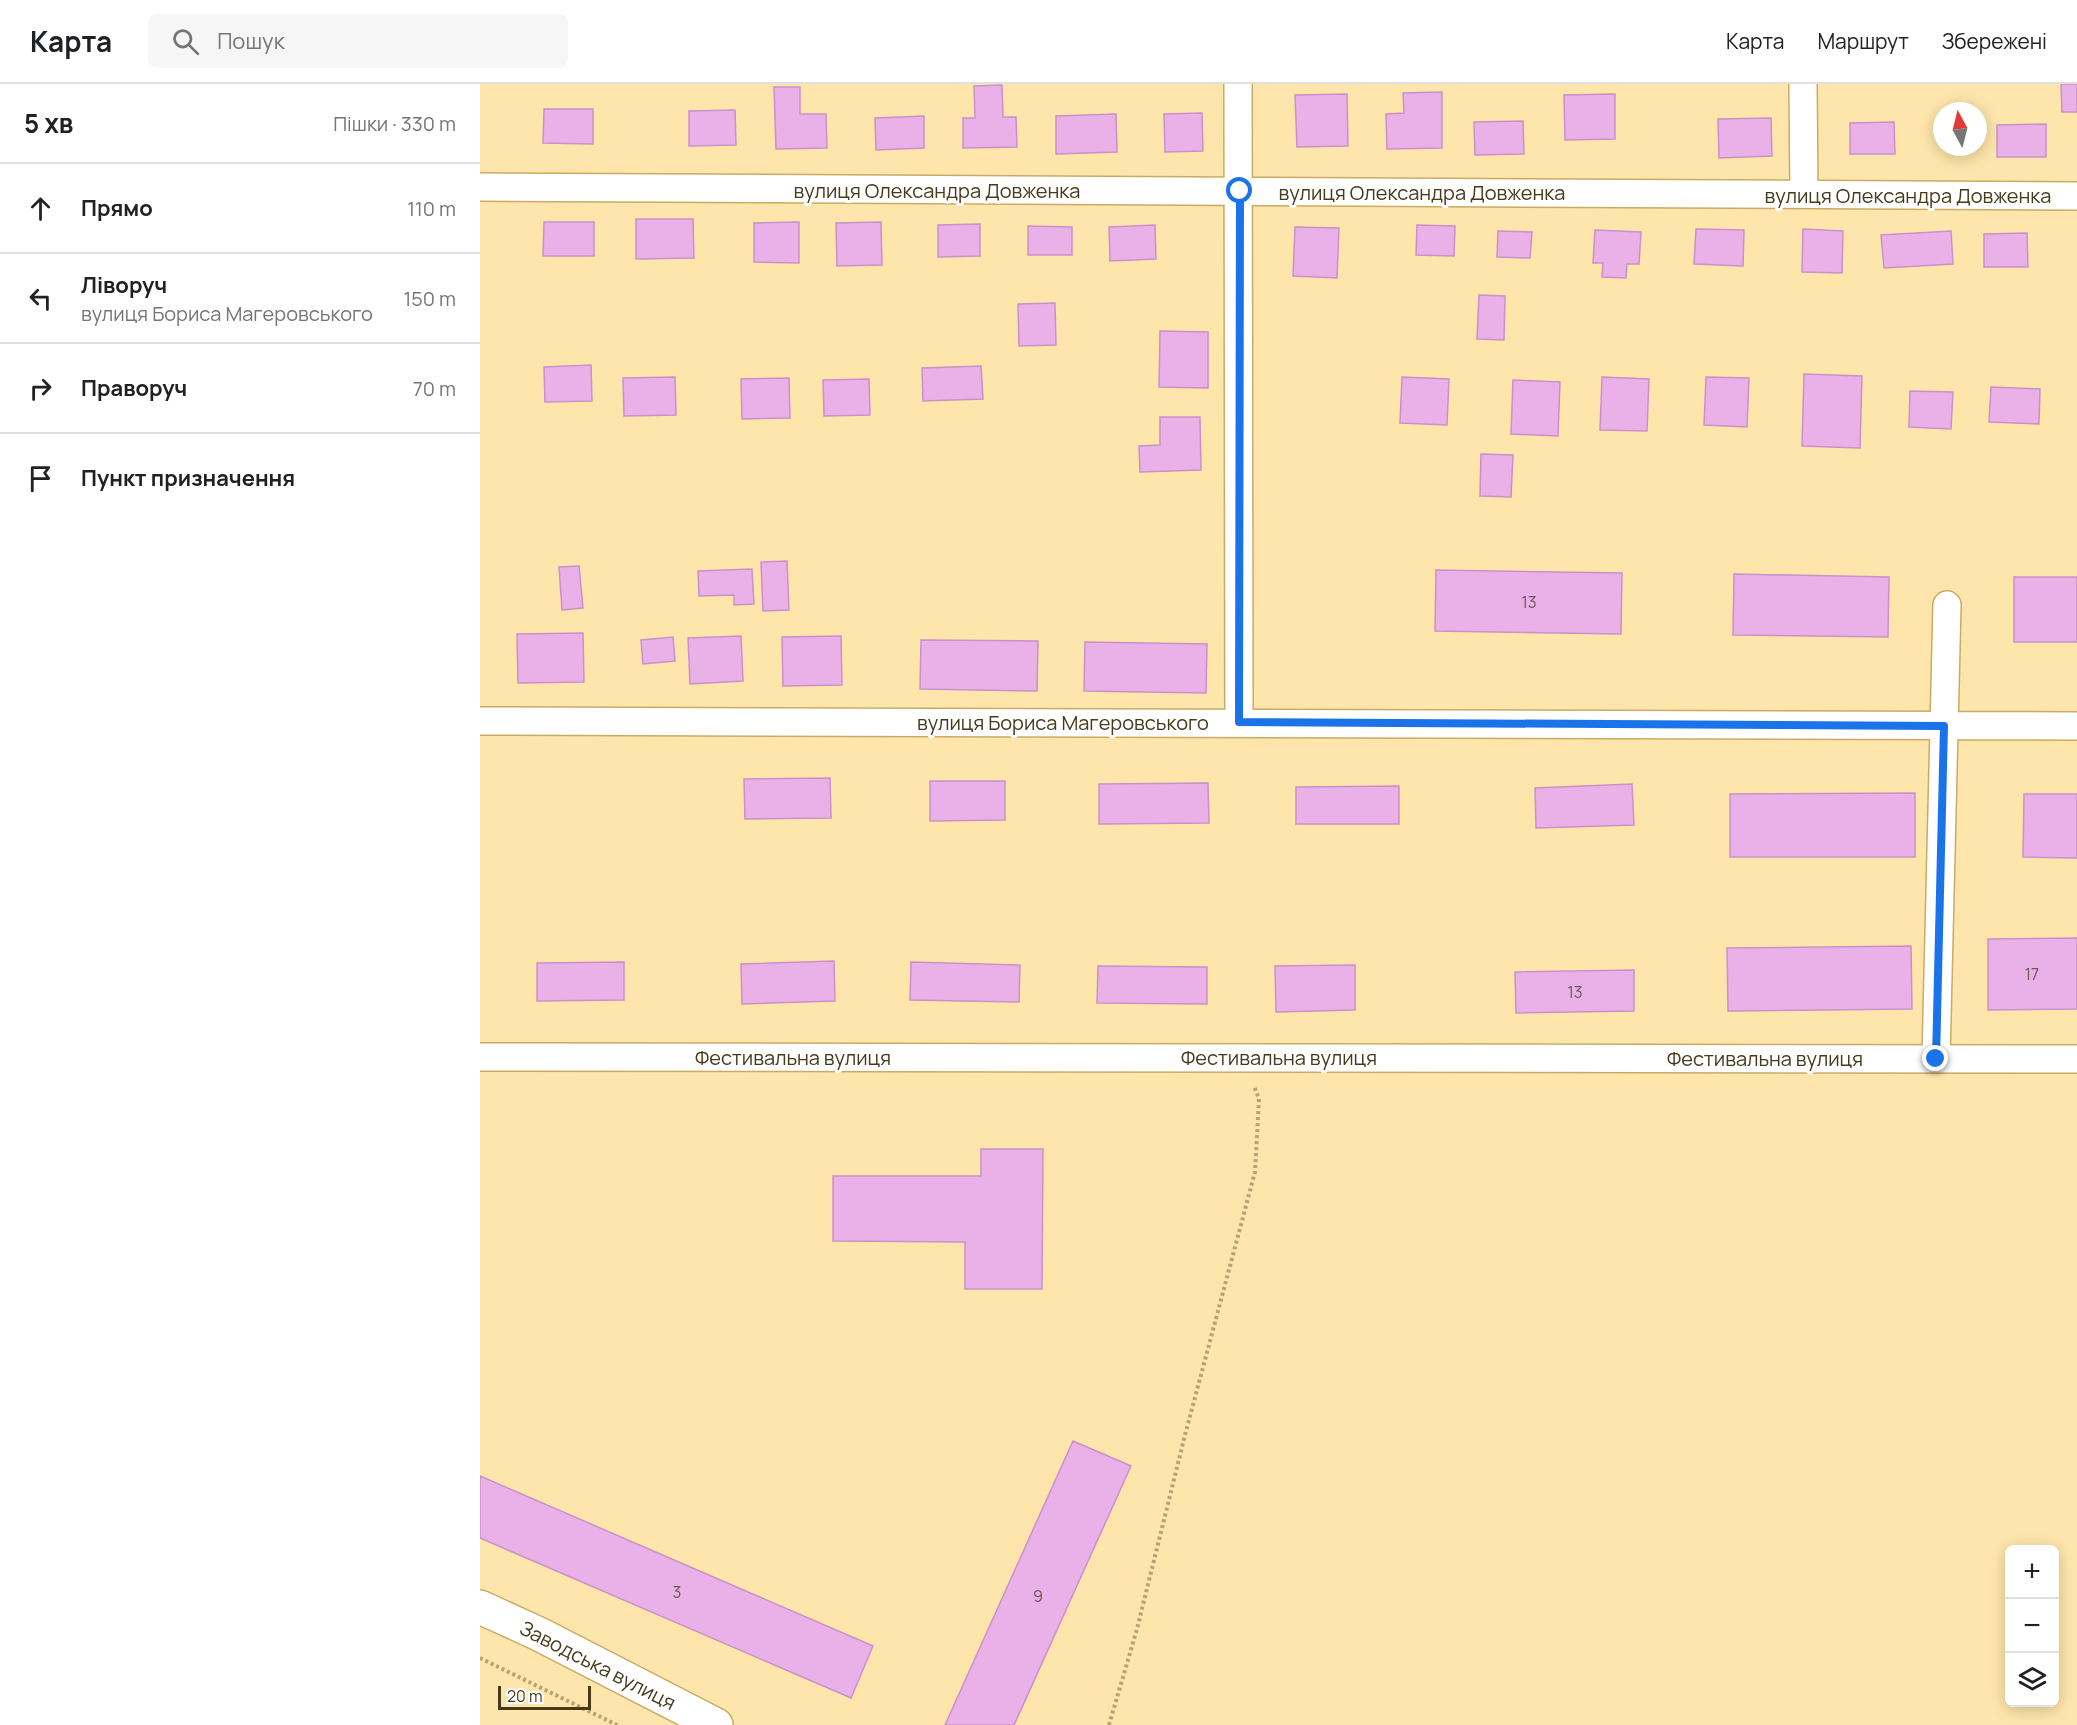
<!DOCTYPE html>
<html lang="uk">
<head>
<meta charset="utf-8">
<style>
	:root { --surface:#fff; --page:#f6f6f6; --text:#202124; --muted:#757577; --line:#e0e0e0 }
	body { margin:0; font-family:Manrope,sans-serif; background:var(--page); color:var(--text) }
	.controls { position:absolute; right:18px; bottom:18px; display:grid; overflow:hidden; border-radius:9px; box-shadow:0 3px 15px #0003 }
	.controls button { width:54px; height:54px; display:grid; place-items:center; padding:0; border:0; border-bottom:2px solid var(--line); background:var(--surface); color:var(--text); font:30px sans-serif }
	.compass { position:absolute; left:1453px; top:18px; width:54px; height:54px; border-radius:50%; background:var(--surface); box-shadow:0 3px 15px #0003; rotate:353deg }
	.scale { position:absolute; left:18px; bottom:15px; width:93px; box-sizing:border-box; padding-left:6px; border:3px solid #463a1b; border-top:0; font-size:16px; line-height:21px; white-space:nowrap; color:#463a1b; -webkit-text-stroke:4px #fff; paint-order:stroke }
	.stop { position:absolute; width:18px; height:18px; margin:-14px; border:4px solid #1a73e8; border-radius:50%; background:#fff }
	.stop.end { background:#1a73e8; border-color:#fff; box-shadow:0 2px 6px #0008 }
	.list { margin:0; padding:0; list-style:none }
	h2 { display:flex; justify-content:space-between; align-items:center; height:78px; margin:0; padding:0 24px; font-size:26px }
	h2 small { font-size:20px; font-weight:400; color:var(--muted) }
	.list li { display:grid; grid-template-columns:39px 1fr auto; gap:18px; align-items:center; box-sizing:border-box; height:90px; padding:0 24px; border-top:2px solid var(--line) }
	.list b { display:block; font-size:22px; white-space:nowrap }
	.list p { margin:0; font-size:20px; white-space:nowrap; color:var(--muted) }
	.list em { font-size:20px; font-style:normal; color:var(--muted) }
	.icon { flex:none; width:33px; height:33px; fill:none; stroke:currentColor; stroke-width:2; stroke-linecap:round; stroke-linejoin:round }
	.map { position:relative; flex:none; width:1597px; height:1641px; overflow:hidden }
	header { display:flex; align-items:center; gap:36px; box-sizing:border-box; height:84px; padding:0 30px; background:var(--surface); border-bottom:2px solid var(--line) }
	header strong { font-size:28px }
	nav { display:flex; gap:33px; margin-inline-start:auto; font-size:21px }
	.search { width:420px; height:54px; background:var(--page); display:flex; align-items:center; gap:15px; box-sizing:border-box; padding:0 21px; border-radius:9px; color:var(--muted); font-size:22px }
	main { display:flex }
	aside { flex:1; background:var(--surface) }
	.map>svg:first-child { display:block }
	.building { fill:#eab0e8; stroke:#ca92c8; stroke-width:1.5 }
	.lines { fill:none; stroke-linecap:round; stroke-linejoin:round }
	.street-casing { stroke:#c9ab63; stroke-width:30 }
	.secondary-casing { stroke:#c9ab63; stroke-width:36 }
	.path { stroke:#b6a373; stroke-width:4; stroke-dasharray:3 3; stroke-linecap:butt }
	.street { stroke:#fff; stroke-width:27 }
	.secondary { stroke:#fff; stroke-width:33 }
	.route { stroke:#1a73e8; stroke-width:8 }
	.labels { text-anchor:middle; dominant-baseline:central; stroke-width:6; stroke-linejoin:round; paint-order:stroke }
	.number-label { font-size:16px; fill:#6f584e }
	.street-label { font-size:20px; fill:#463a1b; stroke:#fff }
</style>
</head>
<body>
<header>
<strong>Карта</strong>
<div class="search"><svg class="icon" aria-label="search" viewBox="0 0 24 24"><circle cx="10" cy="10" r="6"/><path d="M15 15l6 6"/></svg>Пошук</div>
<nav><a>Карта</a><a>Маршрут</a><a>Збережені</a></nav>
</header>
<main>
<aside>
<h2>5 хв<small>Пішки · 330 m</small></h2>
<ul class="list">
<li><svg class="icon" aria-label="ahead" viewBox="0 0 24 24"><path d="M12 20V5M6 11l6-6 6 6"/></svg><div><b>Прямо</b></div><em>110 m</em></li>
<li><svg class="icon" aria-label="left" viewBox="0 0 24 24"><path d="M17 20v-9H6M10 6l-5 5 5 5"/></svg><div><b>Ліворуч</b><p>вулиця Бориса Магеровського</p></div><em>150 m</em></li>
<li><svg class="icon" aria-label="right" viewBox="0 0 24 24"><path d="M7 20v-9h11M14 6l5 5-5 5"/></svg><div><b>Праворуч</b></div><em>70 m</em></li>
<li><svg class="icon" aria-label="arrive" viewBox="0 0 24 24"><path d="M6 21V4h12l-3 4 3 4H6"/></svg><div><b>Пункт призначення</b></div></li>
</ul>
</aside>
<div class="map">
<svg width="1597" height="1641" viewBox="0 0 1597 1641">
	<rect width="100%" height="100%" fill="#fde5ab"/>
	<!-- building -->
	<path class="building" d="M1581,0H1597V28H1582Z
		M522,1L523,33H536L537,63L483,64V34H495L494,2Z
		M294,3H320V30H346L347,64L296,65Z
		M962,8V64L907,65L906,30L924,29L923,9Z
		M867,10L868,62L817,63L815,11Z
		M1135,10V55L1085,56L1084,11Z
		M64,25H113V60L63,59Z
		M255,26L256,61L209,62V27Z
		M722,29L723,67L685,68L684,30Z
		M636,30L637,68L576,70V32Z
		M444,32V64L396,66L395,34Z
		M1291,34L1292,72L1239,74L1238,35Z
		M1043,37L1044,70L995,71L994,38Z
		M1414,38L1415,70H1370V39Z
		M1566,40V73H1517V41Z
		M156,135H213L214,174L156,175Z
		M64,138H114V172H63Z
		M319,138V179L274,178V139Z
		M401,138L402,181L357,182L356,139Z
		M500,140V172L458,173V141Z
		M675,141L676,175L630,177L629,143Z
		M937,141L975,142L974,172L936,171Z
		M548,142L592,143V171H548Z
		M815,143L859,144L857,194L813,192Z
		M1216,145L1264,146L1263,182L1214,180Z
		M1323,145L1363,147L1362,189L1322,188Z
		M1115,146L1161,148L1159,180H1147L1146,194L1122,193L1123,179H1113Z
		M1018,147L1052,148L1050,174L1017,173Z
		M1471,147L1473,180L1404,184L1401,151Z
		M1547,149L1548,183H1504V150Z
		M999,211L1025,212L1024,256L997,255Z
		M575,219L576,261L539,262L538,220Z
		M680,247L728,248V304L679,303Z
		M111,281L112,317L65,318L64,283Z
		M501,282L503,315L443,317L442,284Z
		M1324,290L1382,292L1380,364L1322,362Z
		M195,293L196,331L144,332L143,294Z
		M922,293L969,295L967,341L920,339Z
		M1122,293L1169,295L1167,347L1120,346Z
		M1226,293L1269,294L1267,343L1224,341Z
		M309,294L310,334L262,335L261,295Z
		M389,295L390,331L344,332L343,296Z
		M1033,296L1080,298L1078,352L1031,350Z
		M1511,303L1560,305L1559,340L1509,338Z
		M1430,307L1473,308L1471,345L1429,343Z
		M680,333H720L721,386L660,388L659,362L680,361Z
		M1001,370L1033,371L1031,413L1000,412Z
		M307,477L309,526L283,527L281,478Z
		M99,482L103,524L82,526L79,483Z
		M272,485L274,520L254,521V511L219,512L218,487Z
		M956,486L1142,489L1141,550L955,547Z
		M1254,490L1409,493L1408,553L1253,551Z
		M1534,493H1597V558H1534Z
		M103,549L104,598L38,599L37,550Z
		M261,552L263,597L210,600L208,554Z
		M361,552L362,601L303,602L302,553Z
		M193,553L195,577L163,580L161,556Z
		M441,556L558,557L557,607L440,605Z
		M605,558L727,560L726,609L604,607Z
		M350,694L351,734L265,735L264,695Z
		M450,697H525V736L450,737Z
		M728,699L729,739L619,740V700Z
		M1152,700L1154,741L1056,744L1055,704Z
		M919,702V740H816V703Z
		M1435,709V773H1250V710Z
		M1544,710H1597V774L1543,773Z
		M1597,854V925L1508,926V855Z
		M1431,862L1432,925L1248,927L1247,864Z
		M354,877L355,917L262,920L261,880Z
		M144,878V916L57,917V879Z
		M431,878L540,881L539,918L430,916Z
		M875,881V926L796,928L795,882Z
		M618,882L727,883V920L617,919Z
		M1154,886V927L1036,929L1035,888Z
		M501,1065H563L562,1205H485V1158L353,1157V1092H501Z
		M593,1357L651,1382L534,1641H465Z
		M0,1392L393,1562L371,1614L0,1454Z"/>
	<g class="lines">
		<defs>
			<path id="street" d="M758,0L759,638
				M1323,0L1324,110
				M0,103L1597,112
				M0,637L1597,642
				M0,973L1597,975
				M1456,974L1467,521"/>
			<path id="secondary" d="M0,1523L59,1550L236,1641"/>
		</defs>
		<!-- street casing -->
		<use href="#street" class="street-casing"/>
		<!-- secondary casing -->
		<use href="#secondary" class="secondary-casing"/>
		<!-- path -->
		<path class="path" d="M0,1574L137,1641
			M629,1641L657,1545L705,1351L775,1088L779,1015L774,1002"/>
		<!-- street -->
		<use href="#street" class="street"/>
		<!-- secondary -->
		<use href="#secondary" class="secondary"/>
	</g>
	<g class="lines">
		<!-- route -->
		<path class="route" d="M760,107L759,638L1464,642L1456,975"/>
	</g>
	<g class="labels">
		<!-- number labels -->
		<g class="number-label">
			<text x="1049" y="518">13</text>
			<text x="1552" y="890">17</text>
			<text x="1095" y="908">13</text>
			<text x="197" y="1508">3</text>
			<text x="558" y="1512">9</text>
		</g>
		<!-- street labels -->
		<g class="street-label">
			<text x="457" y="106">вулиця Олександра Довженка</text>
			<text x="942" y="108">вулиця Олександра Довженка</text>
			<text x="1428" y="111">вулиця Олександра Довженка</text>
			<text x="583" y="638">вулиця Бориса Магеровського</text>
			<text x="313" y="973">Фестивальна вулиця</text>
			<text x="799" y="973">Фестивальна вулиця</text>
			<text x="1285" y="974">Фестивальна вулиця</text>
			<text transform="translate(118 1581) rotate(27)">Заводська вулиця</text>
		</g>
	</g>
</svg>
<div class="controls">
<button>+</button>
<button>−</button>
<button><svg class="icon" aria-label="layers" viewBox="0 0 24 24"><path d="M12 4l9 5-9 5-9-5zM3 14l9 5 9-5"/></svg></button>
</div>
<svg class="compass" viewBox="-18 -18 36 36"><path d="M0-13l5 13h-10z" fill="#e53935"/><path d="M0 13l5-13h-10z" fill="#757577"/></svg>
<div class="scale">20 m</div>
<div class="stop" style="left:760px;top:107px"></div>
<div class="stop end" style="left:1456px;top:975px"></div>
</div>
</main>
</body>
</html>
